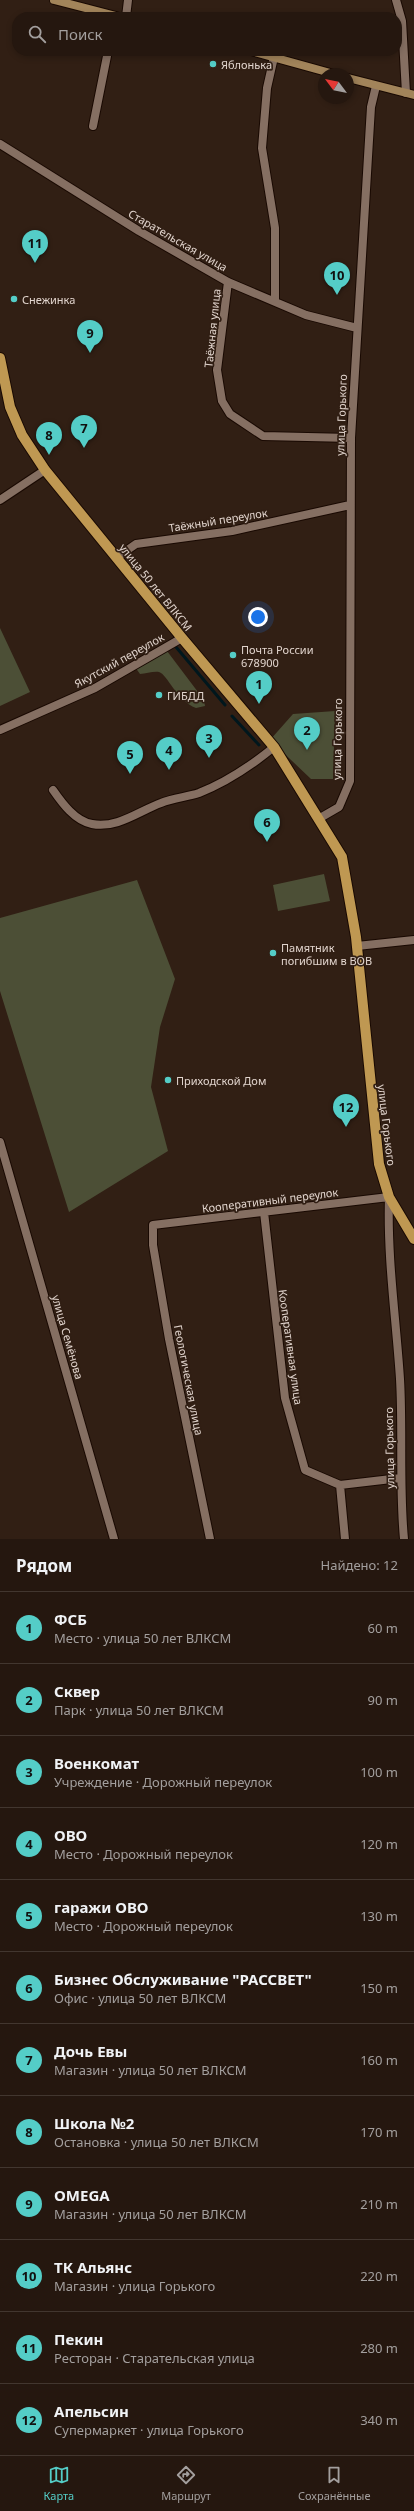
<!DOCTYPE html>
<html lang="ru">
<head>
<meta charset="utf-8">
<style>
	:root { --surface:#25170f; --page:#2d2018; --text:#f1f3f6; --muted:#a39f9e; --line:#42362f; --accent:#54cdc7 }
	body { margin:0; font-family:"Noto Sans",sans-serif; background:var(--page); color:var(--text) }
	.compass { position:absolute; left:318px; top:68px; width:36px; height:36px; border-radius:50%; background:var(--surface); box-shadow:0 2px 6px #0003; rotate:302deg }
	.you { position:absolute; left:258px; top:617px; width:14px; height:14px; margin:-10px; border:3px solid #fff; border-radius:50%; background:#1a73e8; box-shadow:0 0 0 6px #1a73e833 }
	.badge { display:grid; place-items:center; width:26px; height:26px; border-radius:50%; background:var(--accent); color:#111; font-size:13px; font-weight:700 }
	.pin { position:absolute; translate:-50% -33px; filter:drop-shadow(0 1px 2px #0008) }
	.pin::after { content:''; position:absolute; top:21px; width:14px; height:12px; background:inherit; clip-path:polygon(0 0,100% 0,50% 100%) }
	.list { margin:0; padding:0; list-style:none }
	h2 { display:flex; justify-content:space-between; align-items:center; height:52px; margin:0; padding:0 16px; font-size:17px }
	h2 small { font-size:13px; font-weight:400; color:var(--muted) }
	.list li { display:grid; grid-template-columns:26px 1fr auto; gap:12px; align-items:center; box-sizing:border-box; height:72px; padding:0 16px; border-top:1px solid var(--line) }
	.list b { display:block; font-size:15px; white-space:nowrap }
	.list p { margin:0; font-size:13px; white-space:nowrap; color:var(--muted) }
	.list em { font-size:13px; font-style:normal; color:var(--muted) }
	.icon { flex:none; width:22px; height:22px; fill:none; stroke:currentColor; stroke-width:2; stroke-linecap:round; stroke-linejoin:round }
	.map { position:relative; flex:none; width:414px; height:1539px; overflow:hidden }
	.search { position:absolute; background:var(--surface); box-shadow:0 2px 6px #0003; left:12px; right:12px; top:12px; height:44px; display:flex; align-items:center; gap:10px; box-sizing:border-box; padding:0 14px; border-radius:16px; color:var(--muted); font-size:15px }
	.sheet { height:916px; background:var(--surface) }
	nav { display:flex; justify-content:space-around; align-items:center; box-sizing:border-box; height:56px; border-top:1px solid var(--line); background:var(--surface); font-size:11px; color:var(--muted) }
	nav a { display:grid; justify-items:center; gap:2px }
	nav .on { color:var(--accent) }
	.map>svg:first-child { display:block }
	.green { fill:#4c4f36 }
	.lines { fill:none; stroke-linecap:round; stroke-linejoin:round }
	.stream { stroke:#00171d; stroke-width:3 }
	.minor-casing { stroke:#190902; stroke-width:10 }
	.tertiary-casing { stroke:#190902; stroke-width:10 }
	.secondary-casing { stroke:#190902; stroke-width:10 }
	.primary-casing { stroke:#190902; stroke-width:12 }
	.minor { stroke:#856f62; stroke-width:8 }
	.tertiary { stroke:#856f62; stroke-width:8 }
	.secondary { stroke:#a2845a; stroke-width:8 }
	.primary { stroke:#bf9852; stroke-width:10 }
	.poi-dot { fill:#54cdc7; stroke:#311f14; stroke-width:1.5 }
	.labels { text-anchor:middle; dominant-baseline:central; stroke-width:3.5; stroke-linejoin:round; paint-order:stroke }
	.poi-label { font-size:11px; fill:#e1d4cd; stroke:#311f14; text-anchor:start }
	.street-label { font-size:11px; fill:#e1d4cd; stroke:#311f14 }
</style>
</head>
<body>
<div class="map">
<svg width="414" height="1539" viewBox="0 0 414 1539">
	<rect width="100%" height="100%" fill="#311f14"/>
	<!-- green -->
	<path class="green" d="M0,628L30,692L0,706Z
		M167,651L204,700L205,706L196,708C177,701 167,674 159,672C153,671 146,674 140,674L135,667Z
		M335,711L333,779H311L270,740L293,714Z
		M324,874L330,901L278,911L273,885Z
		M137,880L175,979L160,1027L151,1087L168,1151L69,1212L0,991V918Z"/>
	<g class="lines">
		<!-- stream -->
		<path class="stream" d="M176,647L225,705
			M232,716L259,745"/>
		<defs>
			<path id="minor" d="M126,17L128,0
				M274,57L267,88L262,148L275,228V300
				M93,126L108,51
				M0,144L139,231L228,282L306,315L357,328
				M228,282L217,370L222,401L230,414L263,436L351,438
				M0,500L45,470
				M116,558L136,544L232,531L350,505
				M0,730L95,688L182,638
				M53,790C62,803 75,821 92,824C117,829 139,811 161,803C173,798 187,797 199,793C227,782 252,765 274,747
				M320,818L339,807L350,781L351,438L371,107L376,86
				M0,1142L114,1539
				M264,1212L285,1398L305,1470L340,1485L400,1478
				M340,1485L345,1539
				M210,1539L169,1339L153,1245V1225L389,1197C387,1258 396,1318 400,1379C403,1432 399,1486 404,1539"/>
			<path id="tertiary" d="M396,0L402,21L406,93
				M357,946L414,940"/>
			<path id="secondary" d="M54,0L120,17
				M251,51L334,74
				M348,78L414,95"/>
			<path id="primary" d="M0,358L10,407L22,435L45,470L182,638L274,747L342,857L356,937L379,1164L389,1197L414,1239"/>
		</defs>
		<!-- minor casing -->
		<use href="#minor" class="minor-casing"/>
		<!-- tertiary casing -->
		<use href="#tertiary" class="tertiary-casing"/>
		<!-- secondary casing -->
		<use href="#secondary" class="secondary-casing"/>
		<!-- primary casing -->
		<use href="#primary" class="primary-casing"/>
		<!-- minor -->
		<use href="#minor" class="minor"/>
		<!-- tertiary -->
		<use href="#tertiary" class="tertiary"/>
		<!-- secondary -->
		<use href="#secondary" class="secondary"/>
		<!-- primary -->
		<use href="#primary" class="primary"/>
	</g>
	<!-- markers -->
	<g class="poi-dot">
		<circle cx="213" cy="64" r="4"/>
		<circle cx="14" cy="299" r="4"/>
		<circle cx="233" cy="655" r="4"/>
		<circle cx="159" cy="695" r="4"/>
		<circle cx="273" cy="953" r="4"/>
		<circle cx="168" cy="1080" r="4"/>
	</g>
	<g class="labels">
		<!-- poi labels -->
		<g class="poi-label">
			<text x="221" y="64">Яблонька</text>
			<text x="22" y="299">Снежинка</text>
			<text x="241" y="649">Почта России<tspan x="241" dy="13">678900</tspan></text>
			<text x="167" y="695">ГИБДД</text>
			<text x="281" y="947">Памятник<tspan x="281" dy="13">погибшим в ВОВ</tspan></text>
			<text x="176" y="1080">Приходской Дом</text>
		</g>
		<!-- street labels -->
		<g class="street-label">
			<text transform="translate(178 240) rotate(30)">Старательская улица</text>
			<text transform="translate(212 328) rotate(-84)">Таёжная улица</text>
			<text transform="translate(341 415) rotate(-88)">улица Горького</text>
			<text transform="translate(218 520) rotate(-9)">Таёжный переулок</text>
			<text transform="translate(156 587) rotate(51)">улица 50 лет ВЛКСМ</text>
			<text transform="translate(119 660) rotate(-29)">Якутский переулок</text>
			<text transform="translate(337 739) rotate(-89)">улица Горького</text>
			<text transform="translate(387 1125) rotate(83)">улица Горького</text>
			<text transform="translate(270 1200) rotate(-7)">Кооперативный переулок</text>
			<text transform="translate(68 1337) rotate(74)">улица Семёнова</text>
			<text transform="translate(291 1347) rotate(82)">Кооперативная улица</text>
			<text transform="translate(189 1380) rotate(79)">Геологическая улица</text>
			<text transform="translate(389 1448) rotate(-91)">улица Горького</text>
		</g>
	</g>
</svg>
<svg class="compass" viewBox="-18 -18 36 36"><path d="M0-13l5 13h-10z" fill="#e53935"/><path d="M0 13l5-13h-10z" fill="#a39f9e"/></svg>
<div class="you"></div>
<div class="pin badge" style="left:259px;top:704px">1</div>
<div class="pin badge" style="left:307px;top:750px">2</div>
<div class="pin badge" style="left:209px;top:758px">3</div>
<div class="pin badge" style="left:169px;top:770px">4</div>
<div class="pin badge" style="left:130px;top:774px">5</div>
<div class="pin badge" style="left:267px;top:842px">6</div>
<div class="pin badge" style="left:84px;top:448px">7</div>
<div class="pin badge" style="left:49px;top:455px">8</div>
<div class="pin badge" style="left:90px;top:353px">9</div>
<div class="pin badge" style="left:337px;top:295px">10</div>
<div class="pin badge" style="left:35px;top:263px">11</div>
<div class="pin badge" style="left:346px;top:1127px">12</div>
<div class="search"><svg class="icon" aria-label="search" viewBox="0 0 24 24"><circle cx="10" cy="10" r="6"/><path d="M15 15l6 6"/></svg>Поиск</div>
</div>
<section class="sheet">
<h2>Рядом<small>Найдено: 12</small></h2>
<ul class="list">
<li><span class="badge">1</span><div><b>ФСБ</b><p>Место · улица 50 лет ВЛКСМ</p></div><em>60 m</em></li>
<li><span class="badge">2</span><div><b>Сквер</b><p>Парк · улица 50 лет ВЛКСМ</p></div><em>90 m</em></li>
<li><span class="badge">3</span><div><b>Военкомат</b><p>Учреждение · Дорожный переулок</p></div><em>100 m</em></li>
<li><span class="badge">4</span><div><b>ОВО</b><p>Место · Дорожный переулок</p></div><em>120 m</em></li>
<li><span class="badge">5</span><div><b>гаражи ОВО</b><p>Место · Дорожный переулок</p></div><em>130 m</em></li>
<li><span class="badge">6</span><div><b>Бизнес Обслуживание &quot;РАССВЕТ&quot;</b><p>Офис · улица 50 лет ВЛКСМ</p></div><em>150 m</em></li>
<li><span class="badge">7</span><div><b>Дочь Евы</b><p>Магазин · улица 50 лет ВЛКСМ</p></div><em>160 m</em></li>
<li><span class="badge">8</span><div><b>Школа №2</b><p>Остановка · улица 50 лет ВЛКСМ</p></div><em>170 m</em></li>
<li><span class="badge">9</span><div><b>OMEGA</b><p>Магазин · улица 50 лет ВЛКСМ</p></div><em>210 m</em></li>
<li><span class="badge">10</span><div><b>ТК Альянс</b><p>Магазин · улица Горького</p></div><em>220 m</em></li>
<li><span class="badge">11</span><div><b>Пекин</b><p>Ресторан · Старательская улица</p></div><em>280 m</em></li>
<li><span class="badge">12</span><div><b>Апельсин</b><p>Супермаркет · улица Горького</p></div><em>340 m</em></li>
</ul>
</section>
<nav>
<a class="on"><svg class="icon" aria-label="map" viewBox="0 0 24 24"><path d="M3 6l6-2 6 2 6-2v14l-6 2-6-2-6 2zM9 4v14M15 6v14"/></svg>Карта</a>
<a><svg class="icon" aria-label="directions" viewBox="0 0 24 24"><path d="M12 3l9 9-9 9-9-9zM9 14v-3h6M13 9l2 2-2 2"/></svg>Маршрут</a>
<a><svg class="icon" aria-label="saved" viewBox="0 0 24 24"><path d="M7 4h10v16l-5-4-5 4z"/></svg>Сохранённые</a>
</nav>
</body>
</html>
